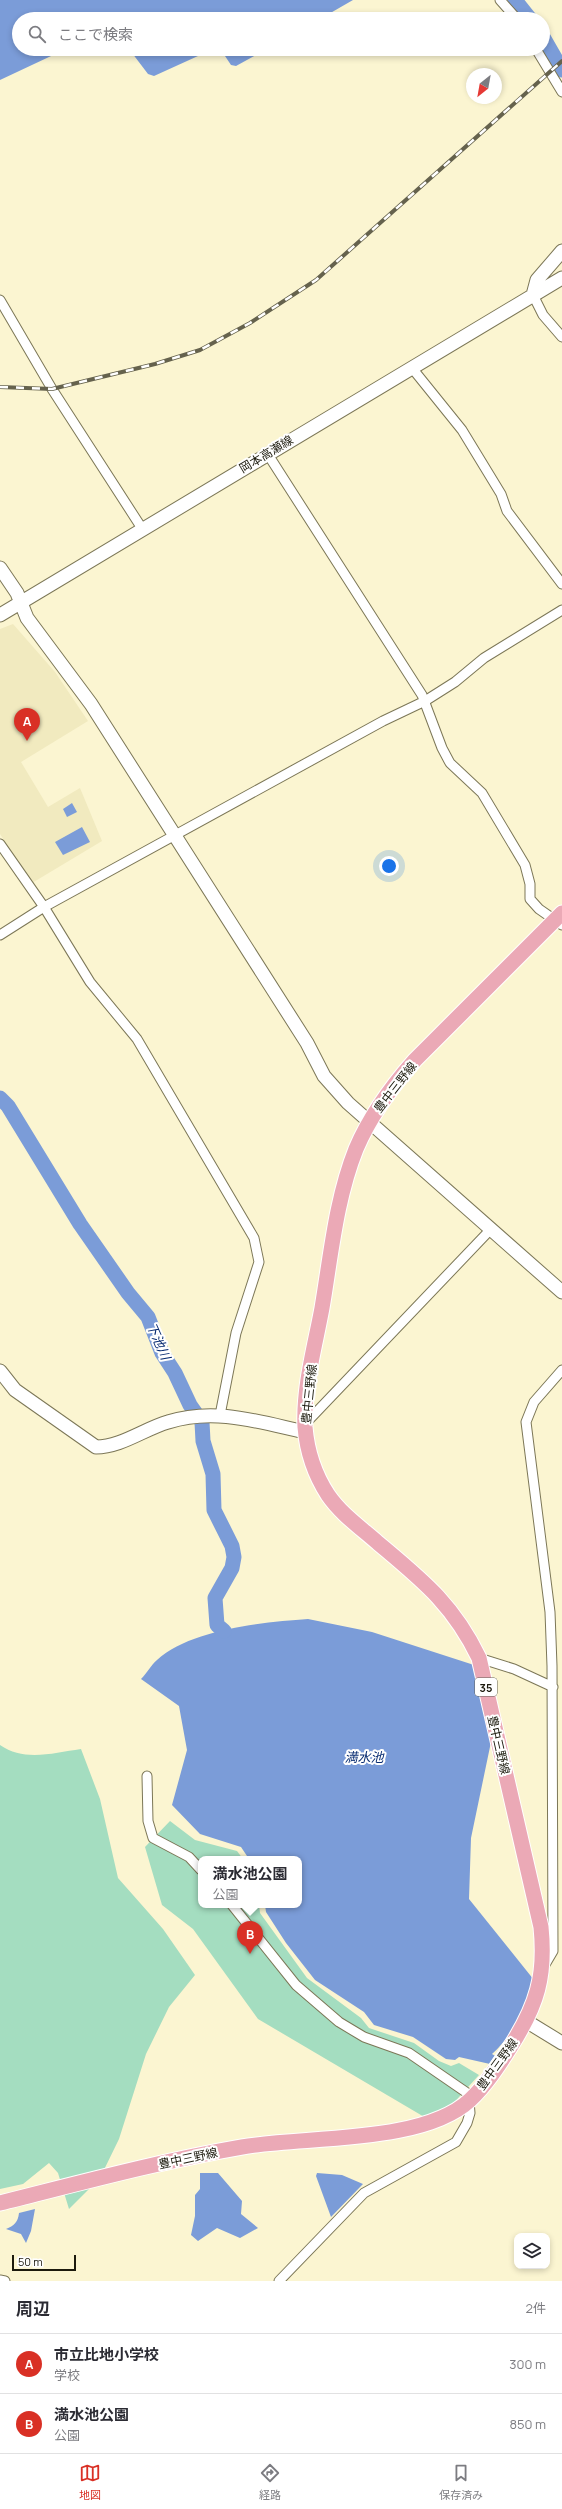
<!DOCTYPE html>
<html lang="ja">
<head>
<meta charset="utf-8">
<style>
	:root { --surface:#fff; --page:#f7f7f7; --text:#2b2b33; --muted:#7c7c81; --line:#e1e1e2; --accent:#d93025 }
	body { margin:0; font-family:Manrope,"Noto Sans JP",sans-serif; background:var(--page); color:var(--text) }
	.controls { position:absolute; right:12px; bottom:12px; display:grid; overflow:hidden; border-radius:8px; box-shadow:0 2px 6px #0003 }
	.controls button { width:36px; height:36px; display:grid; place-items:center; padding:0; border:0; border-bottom:1px solid var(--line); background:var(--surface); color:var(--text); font:20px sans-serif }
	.compass { position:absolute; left:466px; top:68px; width:36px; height:36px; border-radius:50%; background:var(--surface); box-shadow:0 2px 6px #0003; rotate:211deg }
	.scale { position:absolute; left:12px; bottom:10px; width:64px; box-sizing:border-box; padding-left:4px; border:2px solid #1c1a0d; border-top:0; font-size:11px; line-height:14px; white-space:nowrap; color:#1c1a0d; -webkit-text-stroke:3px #fff; paint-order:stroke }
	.you { position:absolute; left:389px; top:866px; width:14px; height:14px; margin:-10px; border:3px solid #fff; border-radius:50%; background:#1a73e8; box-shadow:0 0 0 6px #1a73e833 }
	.badge { display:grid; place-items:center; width:26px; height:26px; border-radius:50%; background:var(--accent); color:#fff; font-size:13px; font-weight:700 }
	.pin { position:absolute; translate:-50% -33px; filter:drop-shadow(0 1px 2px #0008) }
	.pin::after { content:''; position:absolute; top:21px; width:14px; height:12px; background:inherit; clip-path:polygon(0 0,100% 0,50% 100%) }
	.popup { position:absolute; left:198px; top:1856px; width:104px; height:52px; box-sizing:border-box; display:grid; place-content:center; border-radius:8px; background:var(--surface); filter:drop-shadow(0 1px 3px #0005); font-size:13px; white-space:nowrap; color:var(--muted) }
	.popup b { font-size:15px; color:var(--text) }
	.popup::after { content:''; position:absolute; left:50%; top:100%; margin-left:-8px; border:8px solid transparent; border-top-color:var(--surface) }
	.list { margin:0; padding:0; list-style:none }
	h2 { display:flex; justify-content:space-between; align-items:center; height:52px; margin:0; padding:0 16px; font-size:17px }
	h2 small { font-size:13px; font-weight:400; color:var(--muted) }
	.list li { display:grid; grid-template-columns:26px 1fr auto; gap:12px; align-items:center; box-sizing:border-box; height:60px; padding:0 16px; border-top:1px solid var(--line) }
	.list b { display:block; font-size:15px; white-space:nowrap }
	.list p { margin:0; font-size:13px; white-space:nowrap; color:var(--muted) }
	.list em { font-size:13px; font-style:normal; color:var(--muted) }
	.icon { flex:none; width:22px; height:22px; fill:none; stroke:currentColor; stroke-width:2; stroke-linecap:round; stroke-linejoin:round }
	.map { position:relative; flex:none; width:562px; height:2281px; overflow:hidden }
	.search { position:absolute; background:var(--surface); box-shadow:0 2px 6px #0003; left:12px; right:12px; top:12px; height:44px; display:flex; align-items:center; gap:10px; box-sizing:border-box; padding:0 14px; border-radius:22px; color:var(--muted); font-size:15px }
	.sheet { height:172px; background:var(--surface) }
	nav { display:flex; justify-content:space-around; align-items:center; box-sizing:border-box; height:56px; border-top:1px solid var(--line); background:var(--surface); font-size:11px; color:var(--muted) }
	nav a { display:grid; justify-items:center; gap:2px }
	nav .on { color:var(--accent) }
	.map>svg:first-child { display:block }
	.built { fill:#f1eabf }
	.green { fill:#a4ddc0 }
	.water { fill:#7b9cd8 }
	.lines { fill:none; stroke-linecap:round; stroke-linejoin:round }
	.river { stroke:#7b9cd8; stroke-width:15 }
	.street-casing { stroke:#7c7757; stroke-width:11 }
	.secondary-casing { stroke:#7c7757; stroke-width:15 }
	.primary-casing { stroke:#fff; stroke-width:17 }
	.street { stroke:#fff; stroke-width:9 }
	.secondary { stroke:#fff; stroke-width:13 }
	.primary { stroke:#eba9b6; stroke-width:15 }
	.rail-casing { stroke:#65624d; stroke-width:4 }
	.rail { stroke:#fff; stroke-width:2.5; stroke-dasharray:8; stroke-linecap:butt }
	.labels { text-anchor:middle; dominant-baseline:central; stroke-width:4; stroke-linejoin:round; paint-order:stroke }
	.shield { fill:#fff; stroke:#605f56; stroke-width:1 }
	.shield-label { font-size:11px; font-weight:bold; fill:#1c1a0d }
	.street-label { font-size:12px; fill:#1c1a0d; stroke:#fff }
	.water-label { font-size:13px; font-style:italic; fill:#072b71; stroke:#fff }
</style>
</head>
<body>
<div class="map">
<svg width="562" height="2281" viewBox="0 0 562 2281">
	<rect width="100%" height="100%" fill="#fbf5d1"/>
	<!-- built -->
	<path class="built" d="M13,624L55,672L88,721L21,762L48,807L80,788L102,841L32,883L0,834V629Z"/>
	<!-- green -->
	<path class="green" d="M0,1745C24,1762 53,1753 81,1749L100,1799L118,1878L163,1929L195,1975L169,2007L146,2054L119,2139L100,2178L69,2209L58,2173L49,2163L23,2184L0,2189Z
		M170,1821L195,1840L237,1851L243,1859H201V1905H259L260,1913L307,1978L361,2018L369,2028L414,2043L439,2061L451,2066L459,2063L479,2075L450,2107L426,2118L258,2019L193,1929L162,1905L145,1847Z"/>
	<!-- water -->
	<path class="water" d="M0,0H353L320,19H19V49H66L0,80Z
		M129,49H267L236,66L231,65L223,53L209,51L154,76L148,74Z
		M72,803L77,812L67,817L63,809Z
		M82,827L90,842L63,855L55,842Z
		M308,1619L372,1632L474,1665L491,1742L471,1838L469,1899L534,1980C525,2008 514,2034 492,2054L497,2057L490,2064L459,2057L455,2060L446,2059L413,2037L374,2025L364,2012L315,1980L286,1943L266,1912L265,1905H299V1859H249L241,1847L200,1834L172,1805L187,1750L179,1706L141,1679C147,1673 151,1665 157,1660C191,1629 264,1622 308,1619Z
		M200,2173H218L242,2201L241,2214L258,2228L240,2238L217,2228L198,2241L191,2235L195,2216V2195L200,2189Z
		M317,2173L342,2175L363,2184L331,2217L316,2176Z
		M35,2209L31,2231L26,2243L21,2234L6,2229C14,2226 18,2222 19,2213Z"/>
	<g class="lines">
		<!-- river -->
		<path class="river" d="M515,0L530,19
			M543,37L562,70
			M0,1098L8,1106L80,1224L128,1293L148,1317L162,1353L175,1373L190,1405L202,1422L203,1441L213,1474L214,1510L232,1546L234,1557L232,1568L215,1598L217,1625L224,1631"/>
		<defs>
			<path id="street" d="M500,0L517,19
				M536,49L562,92
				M533,295L543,315L562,337
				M0,300L52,389L143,530
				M412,368L462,430L501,494L507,511L562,584
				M267,453L422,695L442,748L450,763L482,793L525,865L530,884V899L539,909L562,925
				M0,844L44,907L0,935
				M220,1415L236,1333L259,1262L254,1238L137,1039L90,982L44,907L383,721L425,701L455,682L484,658L562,610
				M305,1424L491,1229
				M479,1658L514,1669L553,1687
				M147,1776L148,1821L153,1838L189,1857L201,1870
				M232,1905L296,1985L339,2022L364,2037L409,2053L473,2097
				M543,1968L553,1951L552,1666L550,1612L526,1422L534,1402L562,1370
				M0,2280L5,2281
				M279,2281L364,2193L456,2142L467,2123L470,2113L469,2101"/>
			<path id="secondary" d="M533,295L537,280L562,251
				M0,568L17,593L27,618L91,704L307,1043L324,1076L348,1103L562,1292
				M0,615L562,278
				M0,1371L15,1390L96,1447C121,1447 144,1429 168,1422C215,1407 259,1422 305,1432
				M526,2021L562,2043"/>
			<path id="primary" d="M0,2203C80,2183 161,2161 242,2147C305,2136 423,2144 470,2100C486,2085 499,2065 511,2046C537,2005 546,1976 541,1927L479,1658C453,1604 422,1580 378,1543C361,1528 341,1514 328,1495C315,1475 307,1451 305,1427C303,1388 315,1346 322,1308C331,1255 336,1199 356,1149C370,1116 391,1087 415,1060L562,913"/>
		</defs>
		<!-- street casing -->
		<use href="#street" class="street-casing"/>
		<!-- secondary casing -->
		<use href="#secondary" class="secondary-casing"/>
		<!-- primary casing -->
		<use href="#primary" class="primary-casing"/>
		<!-- street -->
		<use href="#street" class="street"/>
		<!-- secondary -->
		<use href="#secondary" class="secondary"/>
		<!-- primary -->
		<use href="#primary" class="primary"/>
		<defs>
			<path id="rail" d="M0,387L52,389L155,364L200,350L250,323L316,280L562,61"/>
		</defs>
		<!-- rail casing -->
		<use href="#rail" class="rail-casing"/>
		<!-- rail -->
		<use href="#rail" class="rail"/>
	</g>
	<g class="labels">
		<!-- shield labels -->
		<rect class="shield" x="475" y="1678" width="22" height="18" rx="3"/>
		<g class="shield-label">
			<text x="486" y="1687">35</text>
		</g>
		<!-- street labels -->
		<g class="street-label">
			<text transform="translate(266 454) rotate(-31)">岡本高瀬線</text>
			<text transform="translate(395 1087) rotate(-52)">豊中三野線</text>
			<text transform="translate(309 1394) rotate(-84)">豊中三野線</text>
			<text transform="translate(499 1745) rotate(77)">豊中三野線</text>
			<text transform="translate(497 2064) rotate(-54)">豊中三野線</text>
			<text transform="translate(188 2158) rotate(-12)">豊中三野線</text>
		</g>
		<!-- water labels -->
		<g class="water-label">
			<text transform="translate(159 1341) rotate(66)">下池川</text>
			<text x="364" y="1757">満水池</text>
		</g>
	</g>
</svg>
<div class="controls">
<button><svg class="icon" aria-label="layers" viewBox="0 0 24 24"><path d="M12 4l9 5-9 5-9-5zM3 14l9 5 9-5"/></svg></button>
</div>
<svg class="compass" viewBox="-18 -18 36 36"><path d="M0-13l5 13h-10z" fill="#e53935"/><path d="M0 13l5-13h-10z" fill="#7c7c81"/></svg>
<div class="scale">50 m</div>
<div class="you"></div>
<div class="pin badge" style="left:27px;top:741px">A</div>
<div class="pin badge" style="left:250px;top:1954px">B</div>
<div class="popup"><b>満水池公園</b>公園</div>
<div class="search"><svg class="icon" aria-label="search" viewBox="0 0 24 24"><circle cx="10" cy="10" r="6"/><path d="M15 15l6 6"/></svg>ここで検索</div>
</div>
<section class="sheet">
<h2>周辺<small>2件</small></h2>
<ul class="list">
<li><span class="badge">A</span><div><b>市立比地小学校</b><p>学校</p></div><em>300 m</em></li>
<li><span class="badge">B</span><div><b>満水池公園</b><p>公園</p></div><em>850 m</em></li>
</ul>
</section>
<nav>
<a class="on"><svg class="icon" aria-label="map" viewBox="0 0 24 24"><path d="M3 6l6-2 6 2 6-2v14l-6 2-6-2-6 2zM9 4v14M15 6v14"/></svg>地図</a>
<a><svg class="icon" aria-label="directions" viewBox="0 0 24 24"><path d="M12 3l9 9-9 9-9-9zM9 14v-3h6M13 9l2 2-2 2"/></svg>経路</a>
<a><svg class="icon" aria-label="saved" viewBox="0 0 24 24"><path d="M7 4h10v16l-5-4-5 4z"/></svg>保存済み</a>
</nav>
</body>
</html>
